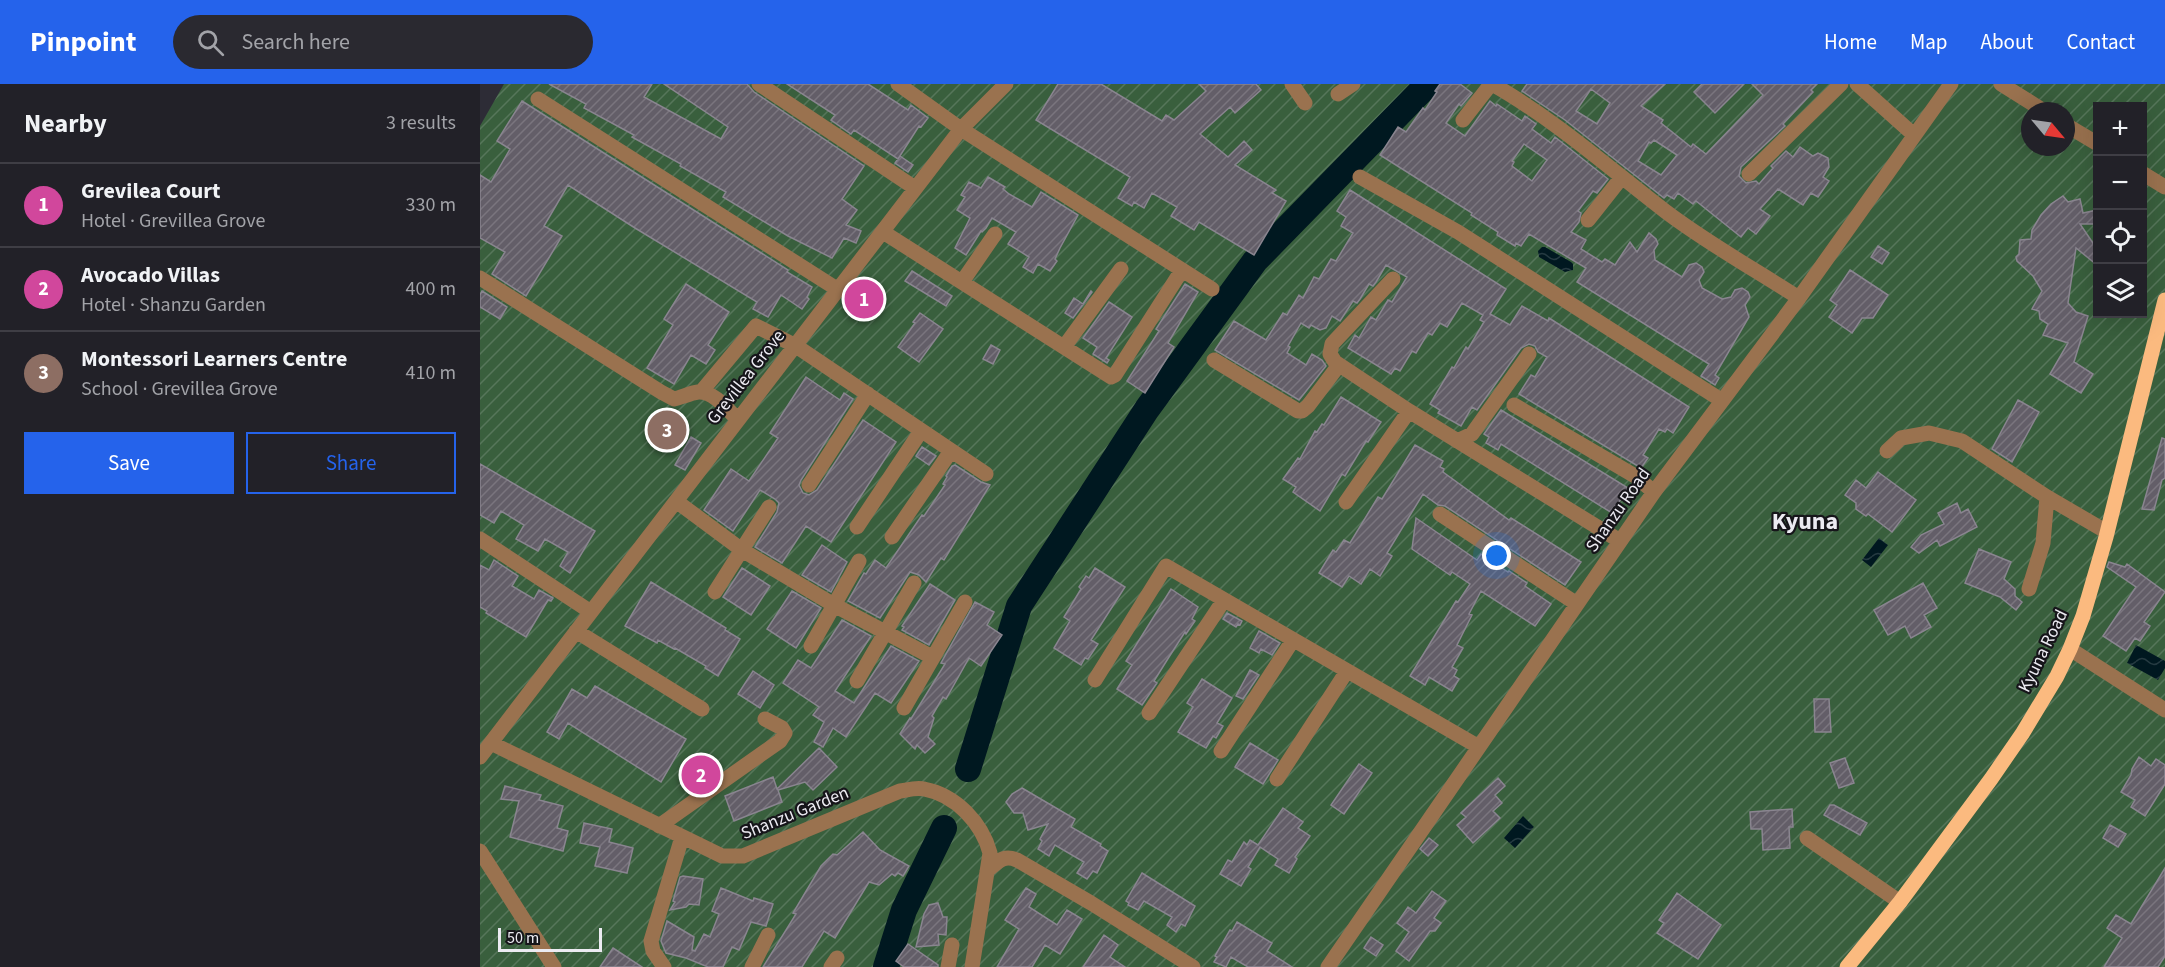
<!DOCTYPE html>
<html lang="en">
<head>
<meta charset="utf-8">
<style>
	:root { --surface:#222128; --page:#2a2930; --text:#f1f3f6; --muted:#a2a3a8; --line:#3f3e45; --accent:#2563eb }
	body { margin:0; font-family:"Source Sans 3",sans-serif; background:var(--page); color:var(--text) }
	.controls { position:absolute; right:18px; top:18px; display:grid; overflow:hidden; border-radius:0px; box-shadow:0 6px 24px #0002 }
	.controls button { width:54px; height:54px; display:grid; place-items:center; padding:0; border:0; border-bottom:2px solid var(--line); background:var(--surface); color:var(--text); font:30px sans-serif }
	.compass { position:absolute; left:1541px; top:18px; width:54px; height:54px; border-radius:50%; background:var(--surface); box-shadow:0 6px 24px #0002; rotate:119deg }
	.scale { position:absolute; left:18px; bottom:15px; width:104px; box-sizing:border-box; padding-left:6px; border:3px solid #ecebf2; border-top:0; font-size:16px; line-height:21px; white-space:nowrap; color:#ecebf2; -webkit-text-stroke:4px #16151a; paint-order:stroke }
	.you { position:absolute; left:1017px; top:472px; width:21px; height:21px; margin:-15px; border:4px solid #fff; border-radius:50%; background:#1a73e8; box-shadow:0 0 0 9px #1a73e833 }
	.badge { display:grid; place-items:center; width:39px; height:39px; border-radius:50%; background:var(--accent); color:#fff; font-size:20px; font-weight:700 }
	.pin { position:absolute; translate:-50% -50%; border:3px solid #fff; box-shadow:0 2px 6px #0006 }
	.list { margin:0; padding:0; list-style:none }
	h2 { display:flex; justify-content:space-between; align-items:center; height:78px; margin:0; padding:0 24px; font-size:26px }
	h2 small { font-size:20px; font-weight:400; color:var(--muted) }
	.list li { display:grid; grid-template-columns:39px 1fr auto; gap:18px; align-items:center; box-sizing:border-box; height:84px; padding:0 24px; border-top:2px solid var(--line) }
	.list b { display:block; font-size:22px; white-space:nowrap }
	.list p { margin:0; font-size:20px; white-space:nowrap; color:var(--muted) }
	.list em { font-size:20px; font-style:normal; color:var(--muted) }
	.actions { display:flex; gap:12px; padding:18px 24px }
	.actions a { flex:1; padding:14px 0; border:2px solid var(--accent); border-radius:0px; text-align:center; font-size:21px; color:var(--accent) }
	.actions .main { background:var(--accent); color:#fff }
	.icon { flex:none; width:33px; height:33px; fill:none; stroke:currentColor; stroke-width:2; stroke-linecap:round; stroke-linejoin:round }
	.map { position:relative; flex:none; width:1685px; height:883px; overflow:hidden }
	header { display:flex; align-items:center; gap:36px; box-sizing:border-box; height:84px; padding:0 30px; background:var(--accent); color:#fff }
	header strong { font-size:28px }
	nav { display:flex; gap:33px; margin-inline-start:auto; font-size:21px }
	.search { width:420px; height:54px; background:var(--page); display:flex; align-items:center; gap:15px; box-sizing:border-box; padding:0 21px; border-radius:33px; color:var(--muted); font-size:22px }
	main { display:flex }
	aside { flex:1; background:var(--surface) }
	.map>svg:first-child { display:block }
	.garden { fill:url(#garden-furrows); fill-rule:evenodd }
	.water { fill:url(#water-waves) }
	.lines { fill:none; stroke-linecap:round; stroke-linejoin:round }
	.river { stroke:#001820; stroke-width:26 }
	.building { fill:url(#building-hatch); stroke:#8a8590; stroke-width:1.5; fill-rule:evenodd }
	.minor { stroke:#9a724f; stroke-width:15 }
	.major { stroke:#fbba7f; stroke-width:15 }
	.labels { text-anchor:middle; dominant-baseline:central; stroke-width:4.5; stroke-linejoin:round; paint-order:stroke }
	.street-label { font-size:18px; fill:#ecebf2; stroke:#16151a }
	.district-label { font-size:24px; font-weight:bold; fill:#ecebf2; stroke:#16151a }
</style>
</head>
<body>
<header>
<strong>Pinpoint</strong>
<div class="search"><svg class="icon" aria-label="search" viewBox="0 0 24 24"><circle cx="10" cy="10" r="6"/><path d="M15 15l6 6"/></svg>Search here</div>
<nav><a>Home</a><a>Map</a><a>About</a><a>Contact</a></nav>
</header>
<main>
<aside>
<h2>Nearby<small>3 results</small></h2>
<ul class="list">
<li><span class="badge" style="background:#d1479c">1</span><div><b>Grevilea Court</b><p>Hotel · Grevillea Grove</p></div><em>330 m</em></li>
<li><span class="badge" style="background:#d1479c">2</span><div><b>Avocado Villas</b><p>Hotel · Shanzu Garden</p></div><em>400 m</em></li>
<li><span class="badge" style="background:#8d6e63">3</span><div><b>Montessori Learners Centre</b><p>School · Grevillea Grove</p></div><em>410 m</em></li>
</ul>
<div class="actions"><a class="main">Save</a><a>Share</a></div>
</aside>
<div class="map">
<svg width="1685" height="883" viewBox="0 0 1685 883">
	<defs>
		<pattern id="garden-furrows" width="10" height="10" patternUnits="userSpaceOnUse" patternTransform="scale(1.5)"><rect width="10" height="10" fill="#395f3d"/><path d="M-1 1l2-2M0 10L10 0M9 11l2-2" fill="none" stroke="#56765a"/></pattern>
		<pattern id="water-waves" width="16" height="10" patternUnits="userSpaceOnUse" patternTransform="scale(1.5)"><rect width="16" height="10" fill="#001820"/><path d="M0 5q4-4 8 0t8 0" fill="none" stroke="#253a41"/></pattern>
		<pattern id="building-hatch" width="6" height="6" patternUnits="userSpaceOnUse" patternTransform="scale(1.5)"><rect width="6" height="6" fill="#635e68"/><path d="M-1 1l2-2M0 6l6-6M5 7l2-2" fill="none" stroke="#7a757e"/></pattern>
	</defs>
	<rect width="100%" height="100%" fill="#2d2c36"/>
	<!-- garden -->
	<path class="garden" d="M24,0H1685V883H0V42ZM1618,22H1662V230H1618ZM1550,27H1586V63H1550Z"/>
	<!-- water -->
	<path class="water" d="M1062,163H1065L1091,178L1093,180V186L1085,188L1059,173L1058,167Z
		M1399,454L1408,461L1391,483L1382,476Z
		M1656,561L1685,577V584L1678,596L1647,579Z
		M1043,732L1054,743L1035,764L1024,754Z"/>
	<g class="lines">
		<!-- river -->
		<path class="river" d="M488,685L539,522L667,325L775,177L948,0
			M406,883L424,826L464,744"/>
	</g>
	<!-- building -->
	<path class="building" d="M69,0H172L164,13L241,55L248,43L184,0H267L274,8L384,82L362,115L377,126L366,141L381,147L376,159L364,154L352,174L308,152L243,113L246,108L200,82L201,80L152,53L154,51L104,24L106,20Z
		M307,0H388L428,26L431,21L448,34L441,43L439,42L418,75L374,46L371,50L351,36L355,31Z
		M578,0H621L682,37L686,31L694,36L726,7L719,0H776L781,6L755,29L750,23L720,50L748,73L764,57L772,66L755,81L796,106L792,109L806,117L774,171L719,138L714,146L691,132L697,123L672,109L664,124L654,118L652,122L638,114L650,93L556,36Z
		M960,0H980L992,9L981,22L979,20L966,39L985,52L1010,17L1016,22L1017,20L1042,37L1045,32L1052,37L1056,40L1052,45L1071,59L1075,53L1128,95L1117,109L1113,107L1098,127L1101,129L1099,138L1091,148L1106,156L1101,165L1122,178L1125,175L1135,181L1150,158L1157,168L1169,149L1176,155L1178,160L1174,166L1175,176L1202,193L1209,181L1216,179L1222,183L1224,188L1219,196L1222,204L1242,215L1251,213L1255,206L1262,204L1268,208L1270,213L1265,221L1269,233L1235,291L1239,294L1235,301L1221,292L1229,280L1097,198L1106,184L1049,150L1041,162L1036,159L1035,162L1017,151L1018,148L991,131L992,129L900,71L918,43L926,48L943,24L945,26L957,8L955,7ZM1044,60L1067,76L1052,97L1032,82L1034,78L1032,77Z
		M1047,0H1185L1161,22L1183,36L1181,39L1211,63L1213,60L1226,70L1283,11L1272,0H1337L1331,6L1333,8L1303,40L1305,42L1261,83L1259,92L1266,99L1276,97L1279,100L1293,84L1291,82L1306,67L1313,73L1320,63L1333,72L1338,69L1348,74L1349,83L1343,93L1349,97L1338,113L1331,109L1323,121L1298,105L1280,125L1290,132L1276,150L1268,144L1261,153L1216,117L1213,120L1198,109L1194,115L1187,111L1184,114L1085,36L1042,7ZM1111,5L1130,19L1117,40L1096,27ZM1174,56L1197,71L1181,91L1158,77L1169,58L1171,59Z
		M1222,0H1264L1235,29L1214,8Z
		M42,17L308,186L307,188L332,203L327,213L329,215L322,225L301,211L288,233L273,225L277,218L155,144L88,101L64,142L82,152L46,212L12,190L25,168L0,154V91L11,98L30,65L17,57Z
		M420,72L433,81L428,88L415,79Z
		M508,93L525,103L523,105L529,110L552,123L561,108L598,131L580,164L575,175L577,177L570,187L558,180L553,189L543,183L549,173L528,160L536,148L512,134L506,144L502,148L501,147L486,171L475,164L490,134L477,126L485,113L481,111L489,98L501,104Z
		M870,106L1026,205L1010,230L1030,241L1042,222L1068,237L1069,234L1209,323L1193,349L1187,345L1185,348L1179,345L1163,371L1168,374L1161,384L1039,310L1051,291L1055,293L1067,273L1058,268L1055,262L1049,260L1041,264L997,326L992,323L981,342L958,329L960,326L950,320L972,283L974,284L986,263L988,265L1004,238L1000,236L1003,231L982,219L967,243L960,239L952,251L948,249L936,269L932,267L920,287L915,284L911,290L868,264L875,251L879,254L891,233L896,236L908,216L912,218L927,193L906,181L896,198L893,202L889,200L880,215L877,219L873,217L860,237L852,232L846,244L840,246L831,241L829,244L821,239L808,262L810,263L807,269L826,281L832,270L842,276L846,282L819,316L735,266L754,237L786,256L803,229L807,231L819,211L823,214L834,193L839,195L851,175L856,177L873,149L861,142L866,133L857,127Z
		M1583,112L1588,118L1600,115L1603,129L1617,126V140H1600L1617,165V181L1596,164L1588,219L1596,228L1608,232L1594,278L1613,290L1601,309L1570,290L1588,259L1563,251L1568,240L1560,235L1559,227L1552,225L1562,207L1553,192L1537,177L1536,173L1539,170L1540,156L1551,155L1552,146L1561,131L1571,120Z
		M1398,162L1409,169L1402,180L1391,173Z
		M1370,186L1408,211L1393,234H1382L1372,249L1349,233L1357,221L1350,216Z
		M432,187L472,212L466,222L425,197Z
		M206,200L249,228L228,261L235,266L226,280L211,271L194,300L167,284L193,241L184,235Z
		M705,200L718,208L688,259L694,263L665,309L647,297L679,247L676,245Z
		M2,207L27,223L20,235L0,223V211Z
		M611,207L612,208L593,234L585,229L594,214L603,220Z
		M629,218L652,233L626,274L629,276L627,279L613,270L617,263L603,254Z
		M440,229L463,245L439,278L418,263L435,239L433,238Z
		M511,261L520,266L513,280L503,275Z
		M326,293L360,316L364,309L373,315L321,396L319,401L323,409L329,411L337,406L383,336L416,358L351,458L326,442L302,479L275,463L297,428L299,419L295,415L280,406L253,447L224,426L251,385L269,397L298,354L290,349Z
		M861,313L901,338L888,358L886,357L865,392L862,390L840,427L813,408L816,403L803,395L818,374L820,375L835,347L837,348L842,340L844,341Z
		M1538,316L1559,328L1532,378L1512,365Z
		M1021,326L1148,404L1132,429L1021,360L1018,366L1006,359L1009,353L1004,350Z
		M211,353L221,359L205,386L195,381Z
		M1682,354L1685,355V394L1682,396L1674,426L1662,425Z
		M935,361L963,377L960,383L964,385L963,388L1029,436L1031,434L1101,478L1085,501L965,422L958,421L943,410L907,469L912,472L900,492L890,485L881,500L869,492L862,503L839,489L853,466L856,468L864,456L870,459L898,413L902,415Z
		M442,363L456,372L449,381L436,372Z
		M0,380L115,447L90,489L80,482L88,468L65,455L58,467L36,455L44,441L21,427L14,439L0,431Z
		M475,381L501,398L510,401L464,476L461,474L446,498L439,491L430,488L400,534L368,517L384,489L386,490L395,476L406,484L442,431L444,432L465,401L463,400L467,393L466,392L472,382Z
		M1398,388L1436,416L1412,448L1388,430L1386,432L1376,425V419L1365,411L1376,396L1386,404Z
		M1477,419L1481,429L1488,425L1497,443L1460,462L1457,456L1439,469L1431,463L1441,451L1464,440L1458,429Z
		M936,434L997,476L1001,470L1028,488L1029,487L1047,499L1045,502L1071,520L1055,542L1001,507L989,530L992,531L977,561L983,564L972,583L977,586L974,592L979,595L972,607L949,593L945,601L930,592L976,517L978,518L990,500L972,488L970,491L932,465Z
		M342,461L367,478L351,508L322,491Z
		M1499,465L1531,478L1524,495L1535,505V512L1542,518L1536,526L1520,513L1485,499Z
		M14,476L38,492L32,502L54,515L59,506L73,514L71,517L68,516L46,553L6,529L7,527L0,523V481L9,486Z
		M1629,478L1645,483L1647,480L1685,508L1664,538L1670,542L1660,557L1655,554L1646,567L1623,552L1656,503L1627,483Z
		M262,484L290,502L271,531L243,513Z
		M615,484L645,503L611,556L618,560L608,575L605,574L601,581L574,564L590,537L584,533L601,505L599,503L606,492L609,494Z
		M171,498L246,544L245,546L260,555L238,592L225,584L226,582L195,564L194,565L178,556L177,559L145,542Z
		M1443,499L1457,524L1444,531L1451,543L1431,554L1425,542L1408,551L1394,526Z
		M450,500L475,516L449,561L422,546L424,543L422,542Z
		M691,505L718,523L712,535L715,537L706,550L705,548L689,573L674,597L677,599L662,621L637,605L652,581L646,577Z
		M312,507L341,524L316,564L287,545Z
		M495,518L514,528L507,541L522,551L501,582L489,574L466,615L463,613L452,632L454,634L448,653L455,660L445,669L437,661L435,665L420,650L430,634L431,635L465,580L461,579Z
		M747,529L762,537L760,541L758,540L756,543L743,535Z
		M362,536L391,552L355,607L374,619L411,562L439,577L411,619L395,609L366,653L353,644L343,663L334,658L344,638L333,631L339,623L303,599L318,576L331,584Z
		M779,547L800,559L792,571L781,565L779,569L770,564Z
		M770,586L779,591L763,615L756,612Z
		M273,587L294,601L280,624L258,610Z
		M722,595L752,614L737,639L743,642L736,654L733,652L726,664L698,648L713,623L707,619Z
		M115,602L206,655L181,698L88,639L79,655L67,648L92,605L107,614Z
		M1334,615H1349L1351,648H1335Z
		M770,659L798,676L783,700L755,683Z
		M339,664L357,683L333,706L325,698L298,706L302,718L254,737L245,712L293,693L297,705Z
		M1659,673L1671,682L1676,675L1685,681V700L1665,732L1651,723L1655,716L1641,708L1651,691L1652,685Z
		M1365,674L1374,699L1359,704L1350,679Z
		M879,680L892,689L864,730L851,721Z
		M1018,694L1025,702L1015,711L1022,719L1013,727L1020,734L993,759L977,741L986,733L981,729Z
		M25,702L61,711L59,716L83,722L77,744L88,747L83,767L30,753L39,717L21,715Z
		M542,704L595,735L591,743L621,760L620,762L628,767L617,789L613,787L607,795L597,789L604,778L575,761L569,772L558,765L562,757L560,755L568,740L548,746L543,729H534L526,718L532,710Z
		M1350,721H1354L1387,739L1380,751L1344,731Z
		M803,724L823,738L818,744L830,752L815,773L817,775L809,789L795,781L798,775L780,763L768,783L771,785L761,802L740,790L748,776L752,778L764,758L767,761L770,756L778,761Z
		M1312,725L1313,743H1309L1310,764L1283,766L1282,745H1271L1270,728Z
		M104,739L132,745L129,758L153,764L147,789L115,782L120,763L100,759Z
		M1630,741L1646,750L1638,763L1623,754Z
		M383,748L400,766L429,782L423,792L418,789L415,792L412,790L399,801L389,798L355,854L344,847L322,883H283L316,830L313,829L341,782L353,770L357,771Z
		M949,754L958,761L948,772L940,765Z
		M1685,784V872L1678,883H1624L1642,854L1627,844L1636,831L1651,840Z
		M662,789L715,822L705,842L701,840L696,848L687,841L692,833L664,817L658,826L648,821L649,819L646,817Z
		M203,792L223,795L219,821L209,820L206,823L190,826L195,818L193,817L200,793Z
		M241,804L273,817L274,814L293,820L286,842L271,838L259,866L252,863L243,883H228L206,874L186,869L181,857L187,837L214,853L212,866L215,867L224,850L230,853L239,830L232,827Z
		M546,804L556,810L549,823L577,841L587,826L602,835L580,870L565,861L552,883H517L539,845L525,836Z
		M952,807L966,817L954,834L961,839L955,847H950L929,877L916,867L929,848L917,839L928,823L936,829Z
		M1197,809L1241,841L1218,875L1177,849L1184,839L1179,836Z
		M458,819L463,833H467L466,851L458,850L459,861L436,863L444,830L449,821Z
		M757,838L792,859L787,867L812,883H768L751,873L746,883L734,878L737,873L735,872L750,846L752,847Z
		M624,851L638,861L630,873L645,883H603Z
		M891,853L903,861L896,872L884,864Z
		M428,860L458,881V883H424L416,877Z
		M133,864L162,883H120Z"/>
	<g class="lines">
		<!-- minor -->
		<path class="minor" d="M279,0L435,104
			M418,0L481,45L732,205
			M812,0L825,19
			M1012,0C1074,35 1129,84 1185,127C1227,159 1274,185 1319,214
			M1377,0L1434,51
			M1521,0L1564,27
			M858,10L873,0
			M58,15L357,205
			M983,36L1011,0
			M1586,41L1618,60
			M1662,89L1685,103
			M1269,90L1361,0
			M880,93L978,148L1241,316
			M1108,136L1142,93
			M403,148L631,293L635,291L702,186
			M0,194L181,308L194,315C202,313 211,309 218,308C234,307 248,326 258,336
			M913,195L852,260L850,270L855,278L929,327L1140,457
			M482,198L515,150
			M584,263L641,185
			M734,276L818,327H822L828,322L859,281
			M221,308L276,242L316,262L506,390
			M1034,321L1155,392L1174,408
			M977,357L992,350L1049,270
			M1407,367L1421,354L1449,349L1482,357L1567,413L1627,448
			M329,401L388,310
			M196,417L262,466L354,521L452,573
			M866,418L929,327
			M960,430L1097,520
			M377,443L441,347
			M412,453L471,367
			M0,455L111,528
			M1549,505L1563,459L1567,413
			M235,508L289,423
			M96,547L222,625
			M331,562L379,477
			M1590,565L1685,626
			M615,596L686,482L999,663
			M377,597L434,499
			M424,624L485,518
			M669,629L744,516
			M11,659L242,772H263L420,707C427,706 437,703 444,705C476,711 502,739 510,769L492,883
			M741,667L813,556
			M0,673L481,45L526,0
			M797,695L867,587
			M179,742L300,657L305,649L302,644L285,635
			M1327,754L1420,818
			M0,767L74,883
			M507,787C518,778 523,770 537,776L611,819L713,883
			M184,883L173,867L171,857L202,753
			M272,883L288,851
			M351,883L357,874
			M468,883L472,861
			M848,883L1174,408L1319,214L1471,0"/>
		<!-- major -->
		<path class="major" d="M1367,883L1420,818L1511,695L1542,650L1577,592L1590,565L1603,532L1626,453L1685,216"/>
	</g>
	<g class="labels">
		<!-- street labels -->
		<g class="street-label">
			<text transform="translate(266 293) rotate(-52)">Grevillea Grove</text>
			<text transform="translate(1138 426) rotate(-55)">Shanzu Road</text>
			<text transform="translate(1563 567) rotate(-64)">Kyuna Road</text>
			<text transform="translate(315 729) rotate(-22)">Shanzu Garden</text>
		</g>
		<!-- district labels -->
		<g class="district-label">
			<text x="1325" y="437">Kyuna</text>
		</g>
	</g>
</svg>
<div class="controls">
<button>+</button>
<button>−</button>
<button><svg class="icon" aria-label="locate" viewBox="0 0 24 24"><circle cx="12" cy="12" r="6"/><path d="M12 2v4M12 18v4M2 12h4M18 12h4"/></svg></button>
<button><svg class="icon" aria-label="layers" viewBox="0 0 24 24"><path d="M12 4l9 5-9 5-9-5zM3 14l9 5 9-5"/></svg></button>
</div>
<svg class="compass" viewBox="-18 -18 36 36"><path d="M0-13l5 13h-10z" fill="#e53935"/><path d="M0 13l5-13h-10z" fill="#a2a3a8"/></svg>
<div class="scale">50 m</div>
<div class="you"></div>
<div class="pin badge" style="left:384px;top:215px;background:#d1479c">1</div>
<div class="pin badge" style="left:221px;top:691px;background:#d1479c">2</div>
<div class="pin badge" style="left:187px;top:346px;background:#8d6e63">3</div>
</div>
</main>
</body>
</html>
